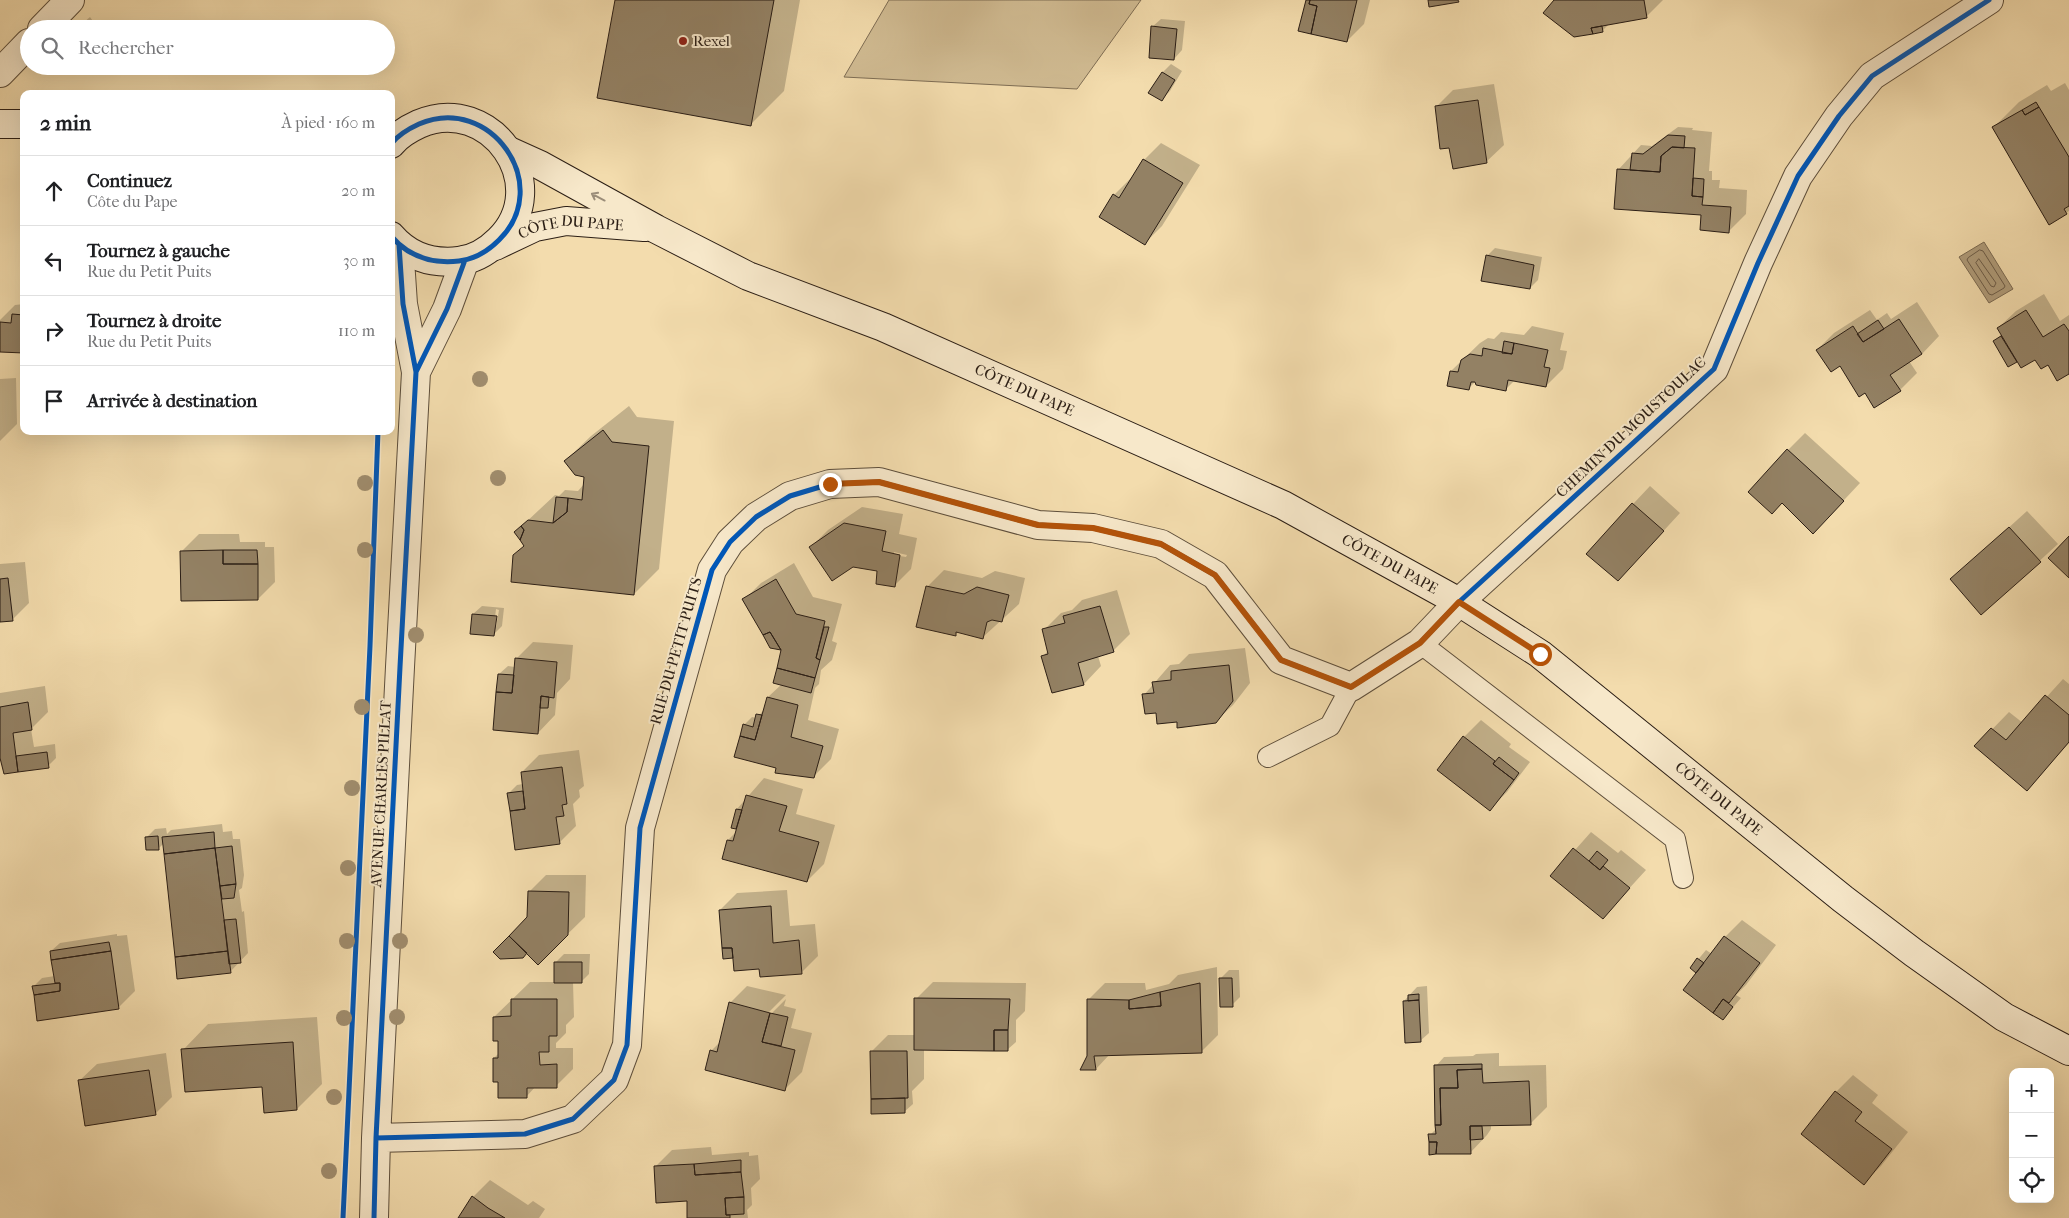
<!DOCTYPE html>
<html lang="fr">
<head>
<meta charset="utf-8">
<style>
	:root { --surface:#fff; --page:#f2f2f2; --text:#202124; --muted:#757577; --line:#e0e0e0 }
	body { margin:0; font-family:"IM FELL French Canon",serif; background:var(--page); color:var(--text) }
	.controls { position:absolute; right:15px; bottom:15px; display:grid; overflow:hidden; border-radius:10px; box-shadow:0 5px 20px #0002 }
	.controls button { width:45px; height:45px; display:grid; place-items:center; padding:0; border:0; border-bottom:1px solid var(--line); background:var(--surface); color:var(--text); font:25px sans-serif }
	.stop { position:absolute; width:15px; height:15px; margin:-11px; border:4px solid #b45309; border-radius:50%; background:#fff }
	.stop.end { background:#b45309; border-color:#fff; box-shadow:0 1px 5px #0008 }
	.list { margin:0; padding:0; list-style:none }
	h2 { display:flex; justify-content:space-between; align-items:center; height:65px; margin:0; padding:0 20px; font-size:21px }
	h2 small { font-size:16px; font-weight:400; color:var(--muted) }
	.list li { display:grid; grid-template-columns:32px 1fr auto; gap:15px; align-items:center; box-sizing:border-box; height:70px; padding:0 20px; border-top:1px solid var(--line) }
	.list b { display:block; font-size:19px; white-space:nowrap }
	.list p { margin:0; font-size:16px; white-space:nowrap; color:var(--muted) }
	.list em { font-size:16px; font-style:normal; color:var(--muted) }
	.icon { flex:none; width:28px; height:28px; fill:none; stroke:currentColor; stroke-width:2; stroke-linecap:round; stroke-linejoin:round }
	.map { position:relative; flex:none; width:2069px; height:1218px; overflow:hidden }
	.search { position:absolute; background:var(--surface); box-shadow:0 5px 20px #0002; left:20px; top:20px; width:375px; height:55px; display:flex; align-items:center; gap:12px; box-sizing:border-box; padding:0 18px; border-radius:28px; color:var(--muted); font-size:19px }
	.panel { position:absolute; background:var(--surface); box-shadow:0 5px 20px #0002; left:20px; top:90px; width:375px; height:345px; border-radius:10px }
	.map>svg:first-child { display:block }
	.green { fill:#d1bc93; stroke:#7e6d54 }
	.water { fill:#af9b79; stroke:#7a6951 }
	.shadow { fill:#0003; fill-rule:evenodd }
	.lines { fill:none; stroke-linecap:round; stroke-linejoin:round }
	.shore { stroke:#6d5c47; stroke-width:1 }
	.building { fill:#938164; stroke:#2b1e15 }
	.service-casing { stroke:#5d4e3b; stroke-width:22 }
	.minor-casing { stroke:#5d4e3b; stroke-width:30 }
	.secondary-casing { stroke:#2b1e15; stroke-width:30 }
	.service { stroke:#f7e8ca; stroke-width:20 }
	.minor { stroke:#f7e8ca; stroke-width:28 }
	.secondary { stroke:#f7e8ca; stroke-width:28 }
	.cycleway-casing { stroke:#f7e8ca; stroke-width:8 }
	.cycleway { stroke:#0057b8; stroke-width:5 }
	.tree { fill:#a08d6e }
	.oneway { stroke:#9b8d79 }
	.route { stroke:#b45309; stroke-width:6 }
	.poi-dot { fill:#8f2418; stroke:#f7e8ca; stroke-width:2 }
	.labels { text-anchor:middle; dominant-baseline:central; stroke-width:4; stroke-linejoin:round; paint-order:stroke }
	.poi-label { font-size:15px; fill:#2b1e15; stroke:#f7e8ca; text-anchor:start }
	.street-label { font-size:15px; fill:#2b1e15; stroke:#f7e8ca }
</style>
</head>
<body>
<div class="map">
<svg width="2069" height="1218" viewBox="0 0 2069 1218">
	<rect width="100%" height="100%" fill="#f3dcad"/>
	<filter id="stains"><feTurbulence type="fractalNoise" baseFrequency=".004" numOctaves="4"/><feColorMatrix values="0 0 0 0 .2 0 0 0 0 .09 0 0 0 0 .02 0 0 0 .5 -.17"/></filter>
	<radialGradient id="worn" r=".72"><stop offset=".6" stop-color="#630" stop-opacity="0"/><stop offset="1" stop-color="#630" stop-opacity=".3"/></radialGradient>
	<!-- green -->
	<path class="green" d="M889,0H1141L1077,89L844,77Z"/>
	<!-- water -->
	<path class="water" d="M1984,242L2013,289L1989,303L1959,257Z"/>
	<!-- shadow -->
	<path class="shadow" d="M616,0H800L784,91L751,124Z
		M1307,0H1370L1364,24L1347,41Z
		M1556,0H1663L1647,16L1610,23L1602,31Z
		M90,17L97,27L95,29H76Z
		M1161,19L1185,21L1182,50L1174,59L1152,27Z
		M1171,64L1182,71L1170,91L1161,100L1150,93L1163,72Z
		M2065,83L2069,90V211L2050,223L1994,127L2019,102L2047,85L2051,91Z
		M1494,84L1504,145L1486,162L1451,146L1436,107L1453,90Z
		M1678,127L1693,128L1692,130L1712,132L1709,171H1712V180H1720L1719,188L1747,190L1746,214L1728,232L1702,214L1618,170L1641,145L1652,146Z
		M1161,143L1200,165L1162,226L1145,243L1114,195L1131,178L1144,160Z
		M1495,248L1542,257L1538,280L1530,288L1487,256Z
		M2044,294L2060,321L2069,315V373L2035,358L2016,361L1994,341L2002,334L1998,328L2016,311Z
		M1917,302L1939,336L1922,354L1909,361L1917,373L1900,390L1865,391L1840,364L1817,350L1834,333L1870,310L1877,320L1887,313L1891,319Z
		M24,304V352L0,351V320L15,305Z
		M1532,326L1564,333L1560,350L1567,351L1563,369L1546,386L1515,380L1506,389L1476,381L1468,389L1451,371L1480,343L1488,338L1494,339L1501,332L1524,335Z
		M16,378L17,424L0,441V379Z
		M629,406L637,417L674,421L659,569L634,594L514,556L525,545L524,524L555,495L559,496L565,490L578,491L584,484L585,476L565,461L591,436Z
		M1805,433L1860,483L1830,515L1788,450Z
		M1650,486L1680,513L1635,562L1587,553Z
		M862,507L903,514L899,534L917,538L911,569L894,586L879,570L853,565L811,547L828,530ZM894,552L907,555L906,557L894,555Z
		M2027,511L2058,544L1981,614L1951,580Z
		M199,534H239L240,542H265V547H274L275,582L258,599L182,551Z
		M25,562L29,603L12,620L0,621V564Z
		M794,563L813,597L842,604L832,641L837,643L832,660L821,670L819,684L815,688L808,720L839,729L831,759L814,776L777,767L744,725L752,717L757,718L766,707L768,697L782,684L783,650L744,600L761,583Z
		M944,570L982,578L995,571L1025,578L1019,604L983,637L958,632L955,635L927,587Z
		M1117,590L1130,634L1113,651L1098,656L1101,666L1084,684L1053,692L1043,656L1049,650L1044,630L1061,613L1072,610L1082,600Z
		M482,606L504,608L502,626L493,635L473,614ZM496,609L499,610L496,627H494Z
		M533,642L573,645L570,679L557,693L555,715L538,733L499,674L508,666L515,667L516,659Z
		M1245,648L1250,683L1233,705L1215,722L1178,721L1157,712L1144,695L1170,665L1179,664L1189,654Z
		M2063,679L2069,684V743L2027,789L1976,746L2009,712L2023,723Z
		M45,686L48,712L31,729L34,747L55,744L56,758L48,766L5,772L0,757V693Z
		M1481,720L1511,744L1509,747L1530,762L1507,792L1490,809L1464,737Z
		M579,750L584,786L579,790L580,797L573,804L576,826L559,843L509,793L517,785L523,784L522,772L539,755Z
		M764,778L803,789L796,814L835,825L824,864L807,881L728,840L737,831L739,824L736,828L737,809Z
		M222,824L223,832L232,831L233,839H240L244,875L242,888L239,890L242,912L244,911L248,953L230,972L164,843L159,848L147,837L155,829L166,828L167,834L171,830Z
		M1591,832L1618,853L1621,850L1646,870L1603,917L1552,876Z
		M546,875H586L585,917L538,963L527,952L529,892Z
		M787,890L790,926L815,924L818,956L801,973L760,967L734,955L720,910L737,893Z
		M1742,920L1776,945L1746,985L1736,995L1741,998L1723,1019L1698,972L1691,968L1706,950L1712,954L1725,937Z
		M117,934V936L127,935L135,991L118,1008L34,986L42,978L55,976L51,951L60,943Z
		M564,954H590L589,974L581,982H573L574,1017L566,1025V1033L556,1043V1048H573V1069L556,1086H536L526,1097L499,1081L494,1058L499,1053V1039L494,1017L530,982H555L556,962Z
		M1217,967L1218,1035L1201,1052L1110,1054L1096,1069L1088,1056V1000L1105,983H1145L1146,990L1169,984L1178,975Z
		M1229,970H1239L1240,997L1232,1005L1221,978Z
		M933,982L1026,983L1025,1011L1016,1020V1042L1007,1050L924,1048V1079L912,1091L913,1104L904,1112L871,1052L888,1035H916V999Z
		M747,986L786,995L765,1016L767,1018L786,999L784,1006L796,1009L791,1028L812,1033L802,1072L785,1089L711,1051L721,1041L730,1003Z
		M1427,986L1429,1033L1420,1041L1404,1001L1417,987Z
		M317,1017L322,1084L297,1109L263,1086L183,1050L208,1024Z
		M166,1053L172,1097L155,1114L79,1081L97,1064Z
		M1499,1053V1066L1546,1065L1547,1107L1530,1124L1491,1125V1129L1487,1135L1470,1153L1430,1135L1437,1128L1436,1066L1444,1057L1473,1056L1476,1054Z
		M1853,1075L1878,1095L1872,1103L1908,1132L1881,1166L1864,1183L1802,1134L1836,1092Z
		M711,1147L712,1155L749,1152V1156L758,1155L760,1179L751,1188L752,1205L747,1210L748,1218H687L689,1200L655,1167L672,1150Z
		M490,1180L528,1205L533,1201L545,1209L539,1218H460L473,1197Z"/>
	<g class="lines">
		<!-- shore -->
		<path class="shore" d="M1980,250L1983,251L2005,286L2004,288L1992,295L1989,294L1967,260L1968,258Z
			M1979,259L1996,283L1994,287L1991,286L1976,263Z"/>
	</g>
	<!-- building -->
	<path class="building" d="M615,0H774L751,126L597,98Z
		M1306,0H1310L1309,4L1317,6L1311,34L1298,31Z
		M1310,0H1357L1347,42L1311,34L1317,6L1309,4Z
		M1428,0H1458L1459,2L1429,7Z
		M1554,0H1644L1647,18L1591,28L1593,34L1574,37L1543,13Z
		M1151,26L1177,29L1174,60L1149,58Z
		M1602,26L1603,32L1593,34L1591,28Z
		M1162,72L1175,80L1162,101L1148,93Z
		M1478,100L1487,163L1453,169L1449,148L1440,149L1435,106Z
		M2036,102L2039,107L2025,115L2022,110Z
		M2039,107L2069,157V206L2064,209L2067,214L2049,225L1992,127L2022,110L2025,115Z
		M1668,135L1685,136L1684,148L1672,147L1661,156L1660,172L1630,170L1632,153L1643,154Z
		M1672,147L1695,148L1692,196L1703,197L1702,205L1731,207L1729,233L1700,230L1701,215L1614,209L1617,169L1660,172L1661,156Z
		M1143,159L1183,183L1145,245L1099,217L1113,194L1119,198Z
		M1693,178L1704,179L1703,197L1692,196Z
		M1486,255L1534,265L1530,289L1481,281Z
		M2026,310L2043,337L2064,324L2069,331V374L2057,381L2048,365L2041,369L2035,360L2021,368L1997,328Z
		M12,314L24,315V353L0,352V322L11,323Z
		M1899,319L1922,354L1890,375L1901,391L1874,408L1865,393L1859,397L1840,366L1831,372L1816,350L1853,326L1863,342Z
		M1878,320L1884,329L1863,342L1857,334Z
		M2001,336L2017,362L2008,367L1993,341Z
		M1504,341L1514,343L1512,354L1502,353Z
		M1514,343L1548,350L1544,367L1550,368L1546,387L1508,380L1506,391L1476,385L1475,382H1471L1469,390L1447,386L1450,371L1458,372L1461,360L1470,354L1482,356L1483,348L1512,354Z
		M603,430L612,442L649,446L634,595L511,582L513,555L524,546L520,540L524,530L521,526L528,520L553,523L567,512L568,498L582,500L584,477L575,475L564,461Z
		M1787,449L1844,501L1813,534L1782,503L1772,514L1748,492Z
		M556,497L568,498L567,512L553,523Z
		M1632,503L1664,531L1618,581L1586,554Z
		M844,523L886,531L882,551L900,555L895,587L876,584L877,571L853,567L832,581L809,547Z
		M521,526L524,530L520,540L514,532Z
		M2009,527L2041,562L1981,615L1950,579Z
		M2069,536V578L2048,558Z
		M223,550V564H258V600L181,601L180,551Z
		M223,550H257L258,564H223Z
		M8,578L13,621L0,622V579Z
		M776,579L796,614L825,621L816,658L820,660L815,678L777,668L781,650L770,632L763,635L742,599Z
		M926,586L964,594L977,587L1009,595L1002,622L992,620L987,622L983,639L956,632V636L916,627Z
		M1100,606L1114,652L1078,663L1084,685L1052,693L1041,656L1048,654L1042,629L1065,623L1063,616Z
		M472,614L497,616L494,636L470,634Z
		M824,627H829L820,660L816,658Z
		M770,632L781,650L770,648L763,635Z
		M515,658L557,662L554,698L541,696L538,734L493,730L496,692L512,693Z
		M1229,665L1233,701L1216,723L1177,728V722L1157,724L1156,713L1145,714L1142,694L1154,693L1152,682L1171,680V671Z
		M777,668L815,678L811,693L773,683Z
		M498,674L514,675L512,693L496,692Z
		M2045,695L2069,715V742L2027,791L1974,746L1991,728L2006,740Z
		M541,696L549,697L548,708H540Z
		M767,697L798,705L791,737L823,746L814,778L775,773L776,768L734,757L740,736L755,740Z
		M28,702L32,730L13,733L18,772L4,774L0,758V707Z
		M756,714L762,715L755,740L740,736L743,724L753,727Z
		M1463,736L1495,761L1493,764L1514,780L1490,811L1437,770Z
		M47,752L49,768L18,772L16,756Z
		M1499,757L1519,773L1514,780L1493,764Z
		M562,767L567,804L562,805L564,816L556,817L560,844L515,850L510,811L525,809L521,772Z
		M523,791L525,809L510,811L507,793Z
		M746,795L787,806L779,831L819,842L807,882L722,859L727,840L733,841Z
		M736,809L742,810L736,829L731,828Z
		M214,832L215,848L164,854L162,837Z
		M158,836L159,850H146L145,837Z
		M232,846L236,884L220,886L215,848Z
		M215,848L228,951L175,957L164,854Z
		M1573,848L1600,870L1603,866L1630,888L1603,919L1550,876Z
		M1597,851L1608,860L1600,870L1589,861Z
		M236,884L234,898L222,899L220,886Z
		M528,891L569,892L568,935L538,965L509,936L527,917Z
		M771,906L773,943L799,940L802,974L760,977L759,969L734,971L732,948H722L719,910Z
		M236,919L241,963L229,964L224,920Z
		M509,936L527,953L523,958L500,959L493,952Z
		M1724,936L1760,963L1729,1003L1723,999L1713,1013L1683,990Z
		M109,942L111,951L51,960L50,951Z
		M722,948H732L733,958L723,959Z
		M111,951L119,1009L37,1021L34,995L60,991V983H55L51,960Z
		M228,951L231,973L177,979L175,957Z
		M1697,958L1704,963L1696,973L1690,968Z
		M554,962H582V983H554Z
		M1219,978H1232L1233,1007H1220Z
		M60,983V991L34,995L32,986Z
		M1200,983L1202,1053L1094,1056L1096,1070H1080L1087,1056V999L1129,1000V1009L1161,1006L1160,992Z
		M1160,992L1161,1006L1129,1009V1000Z
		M1419,994V1000L1408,1001V995Z
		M914,998L1010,999L1008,1030H994V1051L914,1050Z
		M511,999H557V1036H549V1052H539L540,1065L557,1064V1088H527V1098H498V1082H493V1058H498V1041H493V1017L511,1016Z
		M1723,999L1733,1007L1723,1020L1713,1013Z
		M1419,1000L1421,1042L1405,1043L1403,1001Z
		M729,1002L770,1013L762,1042L795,1050L785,1091L705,1070L710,1050L717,1052Z
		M770,1013L788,1017L781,1046L762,1042Z
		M994,1030H1008V1051H994Z
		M293,1042L297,1110L264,1113L262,1087L185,1092L181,1049Z
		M870,1051H907L908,1098L871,1099Z
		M1482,1064V1069L1457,1070L1458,1088H1440L1441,1125H1435L1434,1065Z
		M1482,1069L1483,1083L1529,1081L1531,1125L1470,1126L1471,1154H1436L1437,1142H1429L1428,1134H1436L1435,1125H1441L1440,1088H1458L1457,1070Z
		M149,1070L156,1115L85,1126L78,1080Z
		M1835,1091L1862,1112L1855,1121L1892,1149L1864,1185L1801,1134Z
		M905,1098V1113L871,1114V1099Z
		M1470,1126H1482L1483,1139L1470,1140Z
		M1429,1142H1437L1436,1154L1429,1155Z
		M741,1160V1172L695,1175L694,1164Z
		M694,1164L695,1175L741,1172L744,1197L725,1198L726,1215H730V1218H687V1201L656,1203L654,1166Z
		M472,1196L488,1208L505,1218H458Z
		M744,1197V1214L726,1215L725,1198Z"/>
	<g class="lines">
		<defs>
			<path id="service" d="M1420,643L1675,839L1683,878
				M1268,757L1330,726L1351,687"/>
			<path id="minor" d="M42,29L70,0
				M0,73L29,43
				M416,372L447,309L465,260
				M376,1138L525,1134L573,1119L614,1080L627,1045L640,828L712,570L730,542L756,517L790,496L830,484L879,482L1038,525L1093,528L1161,544L1215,575L1281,660L1351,687L1420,643L1459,602L1714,369L1758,263L1798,176L1839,116L1872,76L1989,0
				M374,1218L376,1138L400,667L416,372L403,304L399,245"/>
			<g id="secondary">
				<path d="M0,124H24"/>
				<path d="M391,144C398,135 408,129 419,124C490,93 555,185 499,240C488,251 476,259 459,261C433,264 409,257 391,236"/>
				<path id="s1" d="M509,151L540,165L656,229L748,276L883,327L1283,505L1459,602L1540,654L1843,899L1914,953L2004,1017L2069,1051"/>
				<path id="s2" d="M495,246L535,227L566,221L644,227"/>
			</g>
		</defs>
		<!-- service casing -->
		<use href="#service" class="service-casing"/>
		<!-- minor casing -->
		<use href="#minor" class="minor-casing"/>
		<!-- secondary casing -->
		<use href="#secondary" class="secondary-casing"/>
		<!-- service -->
		<use href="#service" class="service"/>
		<!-- minor -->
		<use href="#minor" class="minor"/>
		<!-- secondary -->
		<use href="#secondary" class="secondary"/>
		<defs>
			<path id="cycleway" d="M391,144C398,135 408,129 419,124C490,93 555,185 499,240C488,251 476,259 459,261C433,264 409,257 391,236
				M416,372L447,309L465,260
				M376,1138L525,1134L573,1119L614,1080L627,1045L640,828L712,570L730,542L756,517L790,496L830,484L879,482L1038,525L1093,528L1161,544L1215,575L1281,660L1351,687L1420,643L1459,602L1714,369L1758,263L1798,176L1839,116L1872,76L1989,0
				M343,1218L370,646L378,431
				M374,1218L376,1138L400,667L416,372L403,304L399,245"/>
		</defs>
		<!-- cycleway casing -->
		<use href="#cycleway" class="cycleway-casing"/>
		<!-- cycleway -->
		<use href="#cycleway" class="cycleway"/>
	</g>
	<!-- trees -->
	<g class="tree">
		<circle cx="480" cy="379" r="8"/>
		<circle cx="498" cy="478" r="8"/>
		<circle cx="365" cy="483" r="8"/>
		<circle cx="365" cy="550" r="8"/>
		<circle cx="416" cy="635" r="8"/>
		<circle cx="362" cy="707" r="8"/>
		<circle cx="352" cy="788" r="8"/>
		<circle cx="348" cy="868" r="8"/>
		<circle cx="347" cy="941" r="8"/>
		<circle cx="400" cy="941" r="8"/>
		<circle cx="397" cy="1017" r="8"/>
		<circle cx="344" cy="1018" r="8"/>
		<circle cx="334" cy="1097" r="8"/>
		<circle cx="329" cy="1171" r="8"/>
	</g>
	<!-- one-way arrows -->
	<defs><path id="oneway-shaft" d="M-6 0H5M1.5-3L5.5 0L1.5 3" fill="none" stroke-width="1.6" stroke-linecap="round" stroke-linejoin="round" transform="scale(1.25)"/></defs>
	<use class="oneway" href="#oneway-shaft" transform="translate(598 197) rotate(-152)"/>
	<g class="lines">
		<!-- route -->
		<path class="route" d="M830,484L879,482L1038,525L1093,528L1161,544L1215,575L1281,660L1351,687L1420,643L1459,602L1540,654"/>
	</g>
	<!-- markers -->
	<circle class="poi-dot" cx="683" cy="41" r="5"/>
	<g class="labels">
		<!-- poi labels -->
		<g class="poi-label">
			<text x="693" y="41">Rexel</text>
		</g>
		<!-- street labels -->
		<g class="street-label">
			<text stroke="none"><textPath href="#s2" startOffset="80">CÔTE DU PAPE</textPath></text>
			<text stroke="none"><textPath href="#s1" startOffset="569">CÔTE DU PAPE</textPath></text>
			<text transform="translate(1631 427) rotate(-43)">CHEMIN DU MOUSTOULAC</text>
			<text stroke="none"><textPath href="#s1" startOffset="974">CÔTE DU PAPE</textPath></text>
			<text transform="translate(676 651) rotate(-74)">RUE DU PETIT PUITS</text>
			<text transform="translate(381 794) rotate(-87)">AVENUE CHARLES PILLAT</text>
			<text stroke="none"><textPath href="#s1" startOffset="1379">CÔTE DU PAPE</textPath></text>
		</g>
	</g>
	<rect width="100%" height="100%" filter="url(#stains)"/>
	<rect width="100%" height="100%" fill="url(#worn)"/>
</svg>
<div class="controls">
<button>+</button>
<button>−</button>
<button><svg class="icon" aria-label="locate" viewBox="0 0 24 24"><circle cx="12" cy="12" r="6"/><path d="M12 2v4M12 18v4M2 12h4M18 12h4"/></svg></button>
</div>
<div class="stop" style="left:1540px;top:654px"></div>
<div class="stop end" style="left:830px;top:484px"></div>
<div class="search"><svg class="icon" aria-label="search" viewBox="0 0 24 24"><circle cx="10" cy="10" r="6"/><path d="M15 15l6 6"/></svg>Rechercher</div>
<section class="panel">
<h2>2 min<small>À pied · 160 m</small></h2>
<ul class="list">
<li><svg class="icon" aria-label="ahead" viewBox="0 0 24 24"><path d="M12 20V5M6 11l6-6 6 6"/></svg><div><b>Continuez</b><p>Côte du Pape</p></div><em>20 m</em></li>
<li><svg class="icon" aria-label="left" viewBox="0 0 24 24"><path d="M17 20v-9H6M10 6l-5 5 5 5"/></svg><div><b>Tournez à gauche</b><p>Rue du Petit Puits</p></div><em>30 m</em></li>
<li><svg class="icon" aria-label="right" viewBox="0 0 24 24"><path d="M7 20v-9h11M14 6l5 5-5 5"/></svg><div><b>Tournez à droite</b><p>Rue du Petit Puits</p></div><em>110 m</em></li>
<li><svg class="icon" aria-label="arrive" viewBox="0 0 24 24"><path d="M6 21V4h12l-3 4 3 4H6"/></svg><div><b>Arrivée à destination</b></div></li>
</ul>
</section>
</div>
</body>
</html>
